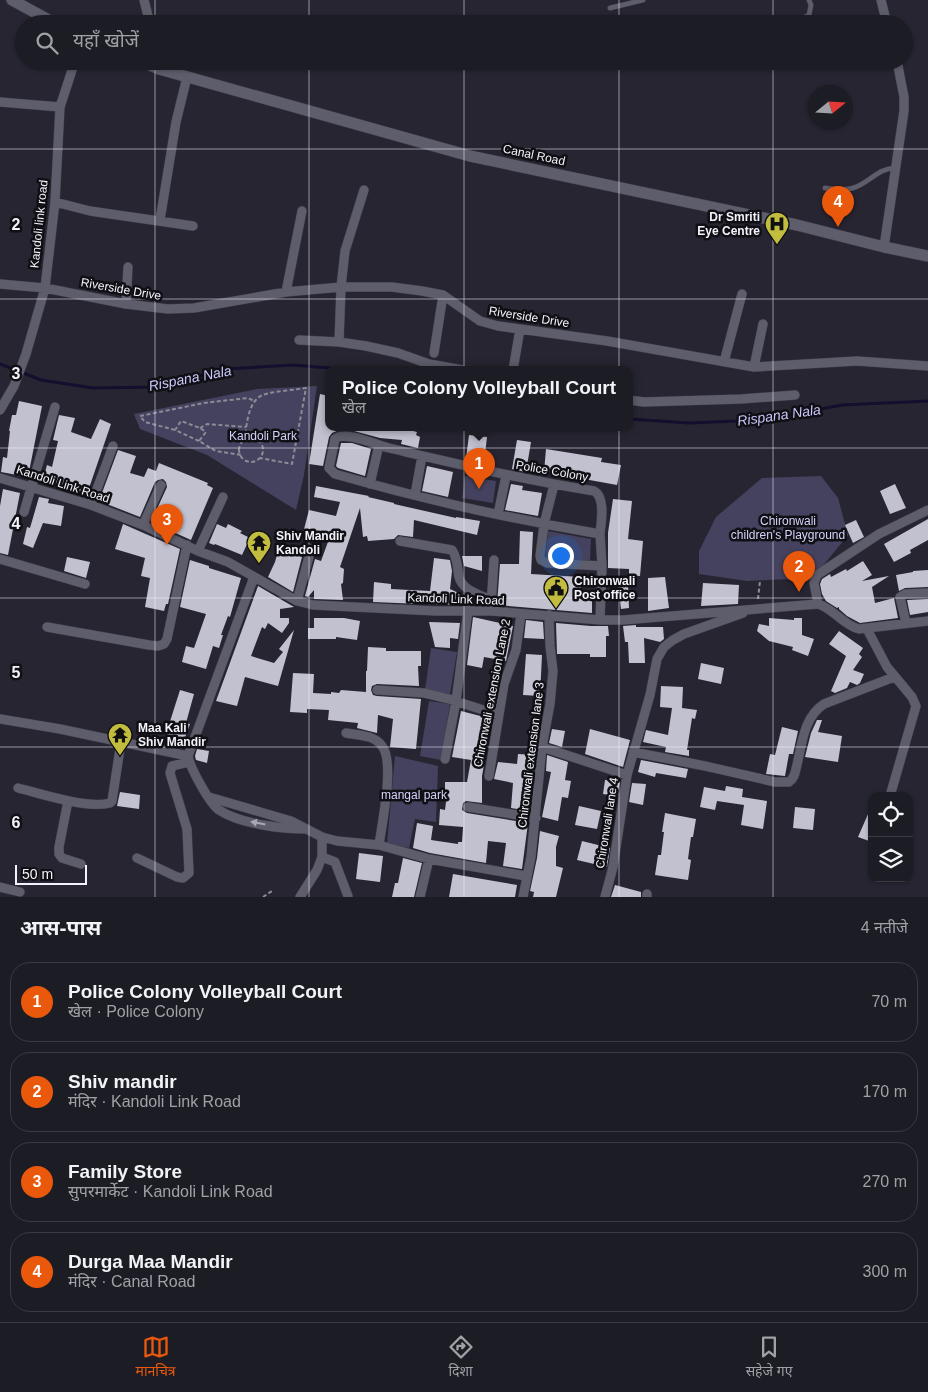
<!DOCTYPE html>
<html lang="hi">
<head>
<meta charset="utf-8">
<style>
	:root { --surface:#1c1c25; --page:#25252d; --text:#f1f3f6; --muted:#a0a1a7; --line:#3a3a42; --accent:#ea580c }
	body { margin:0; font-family:Arial,"Noto Sans Devanagari",sans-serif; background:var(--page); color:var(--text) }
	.controls { position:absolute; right:15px; bottom:15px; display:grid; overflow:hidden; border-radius:10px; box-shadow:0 1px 4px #0004 }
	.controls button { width:45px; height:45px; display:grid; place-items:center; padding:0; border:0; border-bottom:1px solid var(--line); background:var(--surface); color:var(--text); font:25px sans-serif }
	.compass { position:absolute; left:808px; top:85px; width:45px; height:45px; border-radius:50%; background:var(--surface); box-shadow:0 1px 4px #0004; rotate:72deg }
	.scale { position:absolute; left:15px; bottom:12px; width:72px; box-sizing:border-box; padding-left:5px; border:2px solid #f3f3fb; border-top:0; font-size:14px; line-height:18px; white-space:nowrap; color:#f3f3fb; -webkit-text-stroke:4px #0f0f14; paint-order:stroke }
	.you { position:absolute; left:560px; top:555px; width:18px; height:18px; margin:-12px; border:4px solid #fff; border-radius:50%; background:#1a73e8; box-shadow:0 0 0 8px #1a73e833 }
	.badge { display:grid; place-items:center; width:32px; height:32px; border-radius:50%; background:var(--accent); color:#fff; font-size:16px; font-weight:700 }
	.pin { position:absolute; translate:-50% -41px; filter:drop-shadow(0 1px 2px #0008) }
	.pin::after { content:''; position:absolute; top:26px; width:18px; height:15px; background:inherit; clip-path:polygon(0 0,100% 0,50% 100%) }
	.popup { position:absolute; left:325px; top:366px; width:308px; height:65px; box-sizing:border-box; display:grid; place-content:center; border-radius:10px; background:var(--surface); filter:drop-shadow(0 1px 4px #0005); font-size:16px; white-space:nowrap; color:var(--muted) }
	.popup b { font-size:19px; color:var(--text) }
	.popup::after { content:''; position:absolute; left:50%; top:100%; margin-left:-10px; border:10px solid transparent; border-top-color:var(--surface) }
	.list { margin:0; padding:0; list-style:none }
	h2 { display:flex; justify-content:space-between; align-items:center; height:65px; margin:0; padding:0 20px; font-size:21px }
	h2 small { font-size:16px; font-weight:400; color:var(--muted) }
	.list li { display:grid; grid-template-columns:32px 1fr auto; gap:15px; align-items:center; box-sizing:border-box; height:80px; margin:0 10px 10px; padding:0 10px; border:1px solid var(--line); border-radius:20px }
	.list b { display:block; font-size:19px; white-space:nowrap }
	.list p { margin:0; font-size:16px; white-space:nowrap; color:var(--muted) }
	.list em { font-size:16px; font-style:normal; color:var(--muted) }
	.icon { flex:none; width:28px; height:28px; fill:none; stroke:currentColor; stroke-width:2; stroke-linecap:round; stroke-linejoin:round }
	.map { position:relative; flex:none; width:928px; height:897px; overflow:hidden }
	.search { position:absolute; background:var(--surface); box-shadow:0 1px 4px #0004; left:15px; right:15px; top:15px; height:55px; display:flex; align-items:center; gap:12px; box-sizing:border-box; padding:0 18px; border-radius:28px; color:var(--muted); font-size:19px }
	.sheet { height:425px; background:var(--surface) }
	nav { display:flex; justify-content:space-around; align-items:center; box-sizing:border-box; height:70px; border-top:1px solid var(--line); background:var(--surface); font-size:14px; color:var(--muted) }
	nav a { display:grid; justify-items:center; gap:2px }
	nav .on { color:var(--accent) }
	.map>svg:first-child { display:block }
	.green { fill:#44425e }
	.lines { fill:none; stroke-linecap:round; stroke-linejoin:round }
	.stream { stroke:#140e2f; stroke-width:3 }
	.building { fill:#c1c1d0 }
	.service-casing { stroke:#41404b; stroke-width:5.5 }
	.minor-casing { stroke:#41404b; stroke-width:10 }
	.tertiary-casing { stroke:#41404b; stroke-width:12 }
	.path { stroke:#8d8c96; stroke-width:2; stroke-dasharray:4 2.5; stroke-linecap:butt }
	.service { stroke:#5e5d6b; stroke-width:4.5 }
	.minor { stroke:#5e5d6b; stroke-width:9 }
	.tertiary { stroke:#5e5d6b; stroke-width:11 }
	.oneway { fill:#a8a8b3 }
	.grid { fill:none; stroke:#f3f3fb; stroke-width:1; stroke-opacity:0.55 }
	.labels { text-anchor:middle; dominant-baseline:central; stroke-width:5; stroke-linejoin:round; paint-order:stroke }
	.street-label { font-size:12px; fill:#f3f3fb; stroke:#0f0f14 }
	.poi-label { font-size:12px; font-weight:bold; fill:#f3f3fb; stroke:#0f0f14; text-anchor:start }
	.park-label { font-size:12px; fill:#d4d2fb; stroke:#0f0f14 }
	.water-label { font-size:14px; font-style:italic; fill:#cac7fd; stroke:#0f0f14 }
	.grid-label { font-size:16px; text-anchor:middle; font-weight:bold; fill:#f3f3fb; stroke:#0f0f14; stroke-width:5; stroke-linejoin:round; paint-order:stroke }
</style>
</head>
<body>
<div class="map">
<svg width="928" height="897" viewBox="0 0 928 897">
	<rect width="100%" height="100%" fill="#262531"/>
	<!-- green -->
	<path class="green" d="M317,386L304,475L296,510L207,455L140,429L134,414L257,389Z
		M465,476L496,481L493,503L462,498Z
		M821,476L838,498L848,535L813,578L747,581L699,574V551L716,517L762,478Z
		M548,531L591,539L590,562L545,560Z
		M431,648L457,652L450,694L425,690Z
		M429,701L450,704L441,760L420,756Z
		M395,756L438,766L436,822L415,819L409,848L387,844Z"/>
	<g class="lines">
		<!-- stream -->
		<path class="stream" d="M0,364L41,380L93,388L157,387L225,369L293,365L354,370
			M629,419L689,423L762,420L842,405L928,401"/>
	</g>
	<!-- building -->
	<path class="building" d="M320,394L329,396V428H402L417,432L416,435L420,437L418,448L401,444L402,440L380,438L354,431L339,430L332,433L329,437L323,466L309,464Z
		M19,401L42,406L28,477L1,472L3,457L7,458L10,431H9L12,415H16Z
		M59,415L75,418L71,432L91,439L100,419L111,424L87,494L71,489L72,487L43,480L47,465L52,467L58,441L53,440Z
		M469,435L487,437L484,463L466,459Z
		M517,440L531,442L526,472L512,469Z
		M341,443H352L371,449L365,476L338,468L336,466Z
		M546,449L602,458L601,462L621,465L617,485L584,479L562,477L563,473L544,472Z
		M118,450L136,456L130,473L144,477L148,468L156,471L159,463L208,483L207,485L213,488L191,540L151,522L167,487L166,482L163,479L158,480L155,482L140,517L99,501Z
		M427,466L453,472L448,497L422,491Z
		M511,484L523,486L522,490L542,493L538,516L505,510Z
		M895,484L906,508L890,514L880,491Z
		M316,486L369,496L368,497L394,503V504L456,518V517L480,521L477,535L414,520L413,537L398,535L394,539L368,541L367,536L363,537L360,508L340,567L344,569L343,583L341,584L343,600L314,599V590L308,597L305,596L315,559L321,561L329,539L303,533L309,510L336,516L340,502L314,497Z
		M3,489L20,493L8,555L0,553V506Z
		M39,497L49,499L48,503L64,506L61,526L43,523L33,548L23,544L27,527L30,528Z
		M613,499L632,501L628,539L643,541L640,576L629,575V569L608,568V533Z
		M928,519V540L910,550L911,553L894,562L884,544Z
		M856,520L864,537L853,543L845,525Z
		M123,524L180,549L168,604H166L164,611L145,607L150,578L141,576L145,558L115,549Z
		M217,524L226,528L228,524L242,531L240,533L250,538L242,555L215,544L214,545L209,543Z
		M520,531L533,532L531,574L581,577L580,599H592V613L497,605L500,564H519Z
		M278,551L302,557L293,592L268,577L275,562Z
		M462,556H482V571L464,566Z
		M67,557L90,562L86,578L64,571Z
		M434,558L450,560L452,571L450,589L465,596L464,605L425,604L423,598L421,599V604L373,602L374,582L391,584V589L430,591Z
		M190,560L209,566V568L241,578L230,617L228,616L221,635H223L219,648L213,646L206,669L182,662L186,646L194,648L206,614L180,607Z
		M863,561L872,575L862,581L889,576L872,587L875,603L894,598L898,618L860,623L847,616L839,609V607L837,608L826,601L822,594L820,584L822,579L830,574L831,577L846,569L847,571Z
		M928,570V587L905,588L899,591L896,575L913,572V571Z
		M665,577L669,608L648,611V578Z
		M703,583L739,585L738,604L701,606Z
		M618,584H628L629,608L621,609Z
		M258,586L294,607L280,609V618H289V623L282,633L268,623L265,629L262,627L251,656L274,663L283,652L279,649L294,630L278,686L245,677L237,706L216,701Z
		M928,599V612L910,615L907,600Z
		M473,617L513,626L506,661L484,657L482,668L467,665Z
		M314,618H344L360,621L357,640L336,637V639H308V628H314Z
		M769,618L794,620V618H802V635L814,639L808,656L792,650L793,647L769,641L757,631L759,624L769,626Z
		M526,620L543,622L544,639L524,638Z
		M429,622L460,623L458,639L450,638V648L435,647Z
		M556,623L591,626H608L609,636H606V657H590V654H557Z
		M636,625V627H663L664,639L660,642L644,638L645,663H629L628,642H625L623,626Z
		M839,631L863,648L859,654L862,657L853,670L864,674L860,683L857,685L850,682L847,688L835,693L831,691L846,656L829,644Z
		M368,647L386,648V651H421V666H418L419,686L377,684L372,686L371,690L373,695L377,696L421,699L416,749L390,747L393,719L378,715L377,733L357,728L358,723L328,720L329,710L307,709V713L290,712L293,673L314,674L313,693L331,694V692L339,693L341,690L366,692V671H367Z
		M526,654L542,655L540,696L523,695Z
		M701,663L724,668L721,684L698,679Z
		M661,686L683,687L682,708L697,710L695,719L692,718L687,750H689V756L665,752L666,747L643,742L646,730L668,735L672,708L660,707Z
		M180,690L194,694L186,723L190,724L184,740L166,734Z
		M461,711L492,719L482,776V803L466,801L463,803L462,810L467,813L528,823L522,869L503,866L506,843L488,841L486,863L430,853L413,848L417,823L433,826L431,840L458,844V842H462L463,827L439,825L440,809L445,810L447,794L445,791V782H467L471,760L452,757Z
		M817,720H822L818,732L842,736L838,762L805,757L811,733Z
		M782,727L798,731L793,754H789L785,776L766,774L770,754L775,755Z
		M552,729L565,731L562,747L549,743Z
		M590,729L630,740L623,767L585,754Z
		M197,749L209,751L207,763L196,760L195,756Z
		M518,754L535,755L529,811L511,808L513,783L494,779L498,762L517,764Z
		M547,755L568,762L565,780L571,781L568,798L562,797L558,821L542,817L551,772L546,771Z
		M641,760L688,769L686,778L656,773L655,777L638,772Z
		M605,780L620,781L616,803L608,802L609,795L603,794Z
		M632,783L646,784L643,805L629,802Z
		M726,786L743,789L742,797L767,801L763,829L741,825L744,805L717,801L715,810L700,807L704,787L725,791Z
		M120,792L140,795L139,809L117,806Z
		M872,805V842L858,837Z
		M579,806L601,811L597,829L575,825Z
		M795,807L815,809L813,830L793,828Z
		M665,813L696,819L693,837H691L688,859L691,860L688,880L655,875L658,855H661L664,832H662Z
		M540,831L559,836L556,847V866L563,868L556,897H533L534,892L530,891L537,858Z
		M582,841L610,848L607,867L577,860Z
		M359,853L383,856L380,882L356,879Z
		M403,858L422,863L414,897H392L395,883H398Z
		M453,874L517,885L515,897H449Z
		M615,885L641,892V897H611Z"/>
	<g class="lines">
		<defs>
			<path id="service" d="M610,8L643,0
				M792,24L809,15L811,5L809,0
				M825,188C834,189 844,191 853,188C868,184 878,168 895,168"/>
			<path id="minor" d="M144,0L150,24
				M881,0L887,24
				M0,102L60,107
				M55,202L90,211L193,226
				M160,220L176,122L187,77
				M884,247L904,111V97L897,61
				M0,284L45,288L126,304L168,309L194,308L286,292L341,287H392L422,291L443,295L480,321L498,326L607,341L754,367L857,361L928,366
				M286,292L302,211
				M126,304L128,267
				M299,340L339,342L341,287L345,251L364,190
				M339,342L366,346L398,353L429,364L463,370
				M434,353L443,295
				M724,362L742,294
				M754,367L763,324
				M513,370L520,329
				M629,400L644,402L741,399L795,395
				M0,410L14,386L26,354L45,288L55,202L60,107L75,61
				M0,478L91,505L143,525L198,551L228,562L297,601L313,605L436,611H491L600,620H623L818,604C834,609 843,625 859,629L928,621
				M370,484L379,445
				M554,485L544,524L540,556L541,560L547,563L602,566
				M415,495L422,456
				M91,505L113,446
				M24,512L55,407
				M498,514L506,476
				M143,525L161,485
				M400,541L452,550C458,559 457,567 459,577C462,590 480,595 491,600
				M198,551L223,497
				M0,559L85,584
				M254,577L188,756C190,768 210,804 219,810C240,824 282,829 307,829
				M297,601L311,549
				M818,604L814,583L817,575L879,534L928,510
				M491,605L494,560
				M600,620L602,566L600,534C511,519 422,499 335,474L329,468L335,439C344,430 377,445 389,448C458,464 525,480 594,491C606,497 601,523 600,534
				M906,623L900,597L905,594L928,593
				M47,627L149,645L158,646L164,644L167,639L187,545
				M867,629L887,667L912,697L916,706L890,796
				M377,690L424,693L449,699L499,715
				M0,719L60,729L188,756
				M542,747L627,775
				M633,752L705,766L775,782H789C795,778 795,772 797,765C802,743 804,717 824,704L894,677
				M445,759L456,701L468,610
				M489,776L504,684L516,650L521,614
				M18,788C42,794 87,809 110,803L112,801L121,742
				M209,797L291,821L322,837V857L317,870L300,897
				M68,801L59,847V854L62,858L81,864
				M468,807L536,818
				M322,837L337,841L379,845C382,823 395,762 382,746C374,735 358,735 346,733
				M379,845L429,859L526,876
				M322,857L335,862L348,896
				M137,858L177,877L183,878L189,873L187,829L170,773L172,766L189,762
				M0,887L20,892
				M420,897L429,859
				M523,897L531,857L542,747L550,704L553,671L550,646L549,615
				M605,897L613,867L627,775L650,695L657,659L664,647L673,640L684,634L743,613
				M647,897V894"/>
			<path id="tertiary" d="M12,0L56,24
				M140,61L159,69L470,156L797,225L884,247L928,256"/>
		</defs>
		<!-- service casing -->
		<use href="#service" class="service-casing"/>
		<!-- minor casing -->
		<use href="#minor" class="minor-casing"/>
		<!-- tertiary casing -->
		<use href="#tertiary" class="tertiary-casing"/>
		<!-- path -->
		<path class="path" d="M200,428L207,424L246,427
			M175,430L145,422L140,416L204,403L248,398L254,401
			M239 450a12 12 0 1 1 24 0a12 12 0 1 1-24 0Z
			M245,440C246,427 248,400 263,395C273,391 295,390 306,388L292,464L260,458
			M199,441L175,430L181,421L200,428L206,432L199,441L216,451L241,455
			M259,442L271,432
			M758,599L760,581
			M263,897L272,891"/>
		<!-- service -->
		<use href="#service" class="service"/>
		<!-- minor -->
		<use href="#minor" class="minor"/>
		<!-- tertiary -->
		<use href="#tertiary" class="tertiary"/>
	</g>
	<!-- one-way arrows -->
	<defs><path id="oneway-solid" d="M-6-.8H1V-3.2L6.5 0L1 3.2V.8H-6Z" transform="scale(1.25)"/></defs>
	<use class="oneway" href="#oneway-solid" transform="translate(258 823) rotate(-169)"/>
	<!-- grid -->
	<path class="grid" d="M155,0V24M309,0V24M464,0V24M619,0V24M773,0V24M155,61V897M309,61V897M464,61V897M619,61V897M773,61V897M0,149H928M0,299H928M0,448H928M0,598H928M0,747H928"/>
	<!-- icons -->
	<defs>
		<symbol id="hospital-pin" viewBox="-11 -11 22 30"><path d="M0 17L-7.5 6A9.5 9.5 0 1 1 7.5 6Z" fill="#c2bd3f" stroke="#0f0f14"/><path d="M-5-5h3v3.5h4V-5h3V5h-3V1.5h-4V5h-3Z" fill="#111"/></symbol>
		<symbol id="temple-pin" viewBox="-11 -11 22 30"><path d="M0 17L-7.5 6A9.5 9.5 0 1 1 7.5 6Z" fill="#c2bd3f" stroke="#0f0f14"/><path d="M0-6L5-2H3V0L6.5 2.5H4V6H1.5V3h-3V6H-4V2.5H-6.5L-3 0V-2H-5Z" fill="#111"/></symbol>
		<symbol id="civic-pin" viewBox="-11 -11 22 30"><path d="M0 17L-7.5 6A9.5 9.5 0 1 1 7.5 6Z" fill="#c2bd3f" stroke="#0f0f14"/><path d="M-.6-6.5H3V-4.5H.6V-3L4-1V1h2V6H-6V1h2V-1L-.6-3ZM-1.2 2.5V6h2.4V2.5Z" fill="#111"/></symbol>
	</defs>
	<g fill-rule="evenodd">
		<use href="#hospital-pin" x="763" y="210" width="28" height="38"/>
		<use href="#temple-pin" x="245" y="529" width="28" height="38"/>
		<use href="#civic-pin" x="542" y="574" width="28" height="38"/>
		<use href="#temple-pin" x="106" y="721" width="28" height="38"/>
	</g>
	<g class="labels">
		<!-- street labels -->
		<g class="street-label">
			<text transform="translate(534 155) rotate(12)">Canal Road</text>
			<text transform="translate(39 224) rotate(-84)">Kandoli link road</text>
			<text transform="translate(121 289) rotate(10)">Riverside Drive</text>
			<text transform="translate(529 317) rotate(9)">Riverside Drive</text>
			<text transform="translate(552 471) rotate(10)">Police Colony</text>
			<text transform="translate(63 484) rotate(18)">Kandoli Link Road</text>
			<text transform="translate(456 599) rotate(2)">Kandoli Link Road</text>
			<text transform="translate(492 693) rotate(-79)">Chironwali extension Lane 2</text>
			<text transform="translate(531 755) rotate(-83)">Chironwali extension lane 3</text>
			<text transform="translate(607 823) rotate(-81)">Chironwali lane 4</text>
		</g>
		<!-- poi labels -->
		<g class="poi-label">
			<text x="760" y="217" text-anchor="end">Dr Smriti<tspan x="760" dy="14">Eye Centre</tspan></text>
			<text x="276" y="536">Shiv Mandir<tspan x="276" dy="14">Kandoli</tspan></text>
			<text x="574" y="581">Chironwali<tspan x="574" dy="14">Post office</tspan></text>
			<text x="138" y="728">Maa Kali<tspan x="138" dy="14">Shiv Mandir</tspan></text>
		</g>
		<!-- park labels -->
		<g class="park-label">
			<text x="263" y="436">Kandoli Park</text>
			<text x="788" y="521">Chironwali<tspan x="788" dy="14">children's Playground</tspan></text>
			<text x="414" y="795">mangal park</text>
		</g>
		<!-- water labels -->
		<g class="water-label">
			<text transform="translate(190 378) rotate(-11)">Rispana Nala</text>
			<text transform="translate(779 415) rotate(-8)">Rispana Nala</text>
		</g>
	</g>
	<g class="grid-label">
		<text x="16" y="230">2</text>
		<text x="16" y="379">3</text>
		<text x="16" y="529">4</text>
		<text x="16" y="678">5</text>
		<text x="16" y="828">6</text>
	</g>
</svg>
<div class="controls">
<button><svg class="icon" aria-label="locate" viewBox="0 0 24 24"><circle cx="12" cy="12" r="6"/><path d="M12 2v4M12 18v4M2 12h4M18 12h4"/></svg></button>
<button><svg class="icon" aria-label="layers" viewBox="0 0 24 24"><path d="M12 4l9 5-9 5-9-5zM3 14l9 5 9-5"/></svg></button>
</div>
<svg class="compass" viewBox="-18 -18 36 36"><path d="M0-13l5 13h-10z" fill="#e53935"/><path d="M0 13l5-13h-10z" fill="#a0a1a7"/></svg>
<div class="scale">50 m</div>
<div class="you"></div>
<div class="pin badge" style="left:479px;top:489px">1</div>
<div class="popup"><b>Police Colony Volleyball Court</b>खेल</div>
<div class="pin badge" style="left:799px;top:592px">2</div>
<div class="pin badge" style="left:167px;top:545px">3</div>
<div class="pin badge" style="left:838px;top:227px">4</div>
<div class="search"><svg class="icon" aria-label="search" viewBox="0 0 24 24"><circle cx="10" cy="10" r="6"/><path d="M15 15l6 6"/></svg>यहाँ खोजें</div>
</div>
<section class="sheet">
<h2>आस-पास<small>4 नतीजे</small></h2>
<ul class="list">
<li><span class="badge">1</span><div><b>Police Colony Volleyball Court</b><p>खेल · Police Colony</p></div><em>70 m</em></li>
<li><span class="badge">2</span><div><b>Shiv mandir</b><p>मंदिर · Kandoli Link Road</p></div><em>170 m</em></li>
<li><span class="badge">3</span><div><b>Family Store</b><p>सुपरमार्केट · Kandoli Link Road</p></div><em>270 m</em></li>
<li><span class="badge">4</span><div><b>Durga Maa Mandir</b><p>मंदिर · Canal Road</p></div><em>300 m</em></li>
</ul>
</section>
<nav>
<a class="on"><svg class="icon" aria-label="map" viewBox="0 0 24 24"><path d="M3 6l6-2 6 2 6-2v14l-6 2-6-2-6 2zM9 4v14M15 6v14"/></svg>मानचित्र</a>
<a><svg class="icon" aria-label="directions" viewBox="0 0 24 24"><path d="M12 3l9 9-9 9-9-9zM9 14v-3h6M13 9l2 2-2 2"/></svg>दिशा</a>
<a><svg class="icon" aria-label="saved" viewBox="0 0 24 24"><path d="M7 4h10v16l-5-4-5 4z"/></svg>सहेजे गए</a>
</nav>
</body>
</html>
